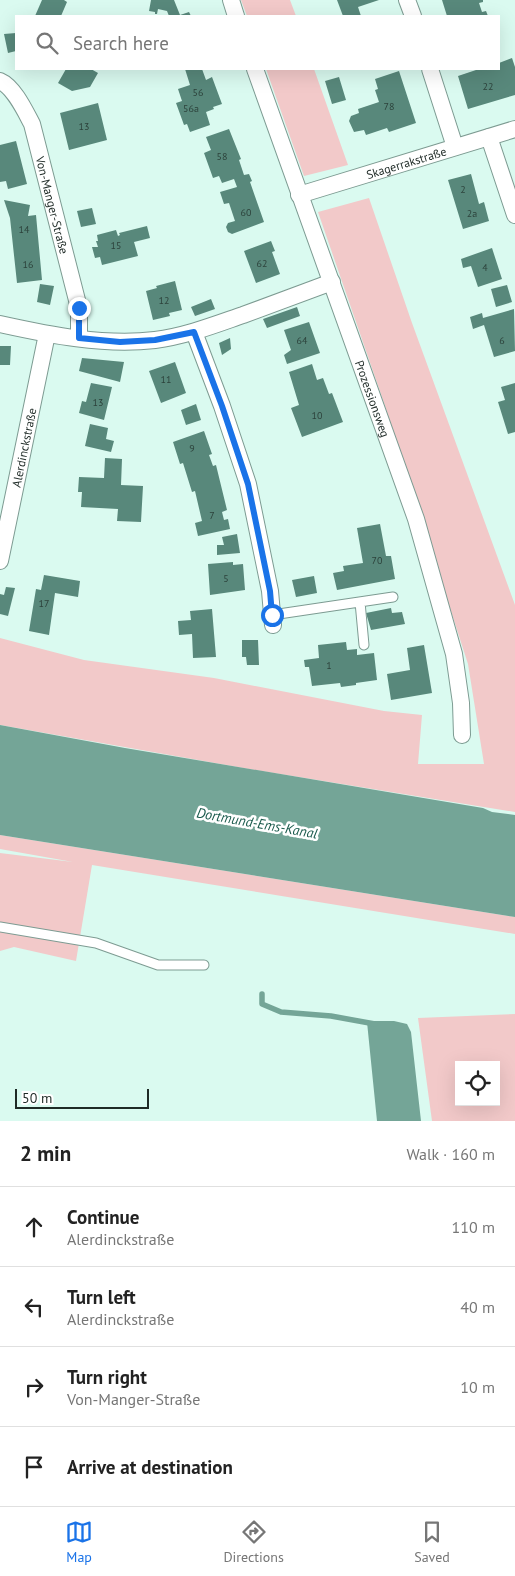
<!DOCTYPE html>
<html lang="en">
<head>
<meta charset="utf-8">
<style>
	:root { --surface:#fff; --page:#f2f2f2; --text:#222; --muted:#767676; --line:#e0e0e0; --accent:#1a73e8 }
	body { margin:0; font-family:"PT Sans",sans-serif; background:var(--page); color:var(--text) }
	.controls { position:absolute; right:15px; bottom:15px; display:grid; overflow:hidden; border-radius:0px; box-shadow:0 5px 20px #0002 }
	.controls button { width:45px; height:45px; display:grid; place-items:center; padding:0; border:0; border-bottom:1px solid var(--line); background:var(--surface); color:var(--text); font:25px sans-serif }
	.scale { position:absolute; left:15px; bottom:12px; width:134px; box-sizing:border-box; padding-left:5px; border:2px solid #1e2a26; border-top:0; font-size:14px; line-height:18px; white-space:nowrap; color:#1e2a26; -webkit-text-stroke:4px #fff; paint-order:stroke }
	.stop { position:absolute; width:15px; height:15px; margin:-11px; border:4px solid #1a73e8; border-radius:50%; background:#fff }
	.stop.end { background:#1a73e8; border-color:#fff; box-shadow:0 1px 5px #0008 }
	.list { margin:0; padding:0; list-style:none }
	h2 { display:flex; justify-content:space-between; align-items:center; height:65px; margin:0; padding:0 20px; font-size:21px }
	h2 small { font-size:16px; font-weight:400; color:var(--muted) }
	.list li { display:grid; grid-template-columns:32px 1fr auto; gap:15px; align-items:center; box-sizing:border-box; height:80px; padding:0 20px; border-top:1px solid var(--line) }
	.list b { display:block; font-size:19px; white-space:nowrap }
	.list p { margin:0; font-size:16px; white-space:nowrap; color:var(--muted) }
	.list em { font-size:16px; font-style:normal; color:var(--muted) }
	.icon { flex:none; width:28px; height:28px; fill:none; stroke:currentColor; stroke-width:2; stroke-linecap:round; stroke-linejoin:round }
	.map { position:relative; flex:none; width:515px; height:1121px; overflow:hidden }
	.search { position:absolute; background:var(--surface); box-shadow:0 5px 20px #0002; left:15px; right:15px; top:15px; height:55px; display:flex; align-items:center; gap:12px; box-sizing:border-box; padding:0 18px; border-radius:0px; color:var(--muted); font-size:19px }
	.sheet { height:385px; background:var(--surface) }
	nav { display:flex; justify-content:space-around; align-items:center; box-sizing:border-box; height:70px; border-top:1px solid var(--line); background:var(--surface); font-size:14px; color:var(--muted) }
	nav a { display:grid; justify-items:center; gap:2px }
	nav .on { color:var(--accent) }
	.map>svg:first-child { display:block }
	.green { fill:#f2c9c9; fill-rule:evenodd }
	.water { fill:#74a597 }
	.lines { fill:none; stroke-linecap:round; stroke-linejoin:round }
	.stream { stroke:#74a597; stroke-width:5.5 }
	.building { fill:#58887b }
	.lane-casing { stroke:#7d9b92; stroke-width:11 }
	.street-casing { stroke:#7d9b92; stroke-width:18 }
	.lane { stroke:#fff; stroke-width:9 }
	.street { stroke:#fff; stroke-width:16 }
	.route { stroke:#1a73e8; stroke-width:6 }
	.labels { text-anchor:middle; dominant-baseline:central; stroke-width:5; stroke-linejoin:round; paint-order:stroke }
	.number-label { font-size:10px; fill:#2c423b }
	.street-label { font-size:12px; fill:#1e2a26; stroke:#fff }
	.water-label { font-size:14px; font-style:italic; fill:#1b5b4d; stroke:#fff }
</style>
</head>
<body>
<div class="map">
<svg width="515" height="1121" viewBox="0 0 515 1121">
	<rect width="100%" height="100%" fill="#dafaf0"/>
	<!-- green -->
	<path class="green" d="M241,0H290L296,16H247Z
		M266,69H314L348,165L304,176Z
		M369,198L412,323L515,605V812L249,769L0,725V638L84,660L214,678L384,711L422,715L418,764H484L468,664L384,403L318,212Z
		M0,835L515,917V934L92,865L76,961L14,947L0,951V853L73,862L0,849Z
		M515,1014V1121H432L418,1018ZM459,1065H496V1102H459Z"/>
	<!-- water -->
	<path class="water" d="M0,725L125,748L483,808L492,812L515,815V917L0,835Z
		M369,1021H394L407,1024L411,1032L421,1121H377L367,1022Z"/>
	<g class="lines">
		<!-- stream -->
		<path class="stream" d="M262,994V1004L281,1012L331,1016L375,1024"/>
	</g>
	<!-- building -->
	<path class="building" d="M42,0H64L67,2L61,16H35Z
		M151,0H174L180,15L189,12L191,16H169L167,11L158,9L157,14H155V12L149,11Z
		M337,0H379L358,7L361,16H343Z
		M442,0H483V2L479,3L482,12L486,11L488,16H447Z
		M16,33V51L8,53L4,34Z
		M512,58L515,67V95L468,109L458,76L479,69H499V63Z
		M66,69H91L98,73L90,87L72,91L58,83Z
		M185,69H202L206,80L212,77L222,104L213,107L214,109L206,112L210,125L190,132L187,124L184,125L176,103L182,101L178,89L190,85Z
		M399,71L416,123L389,132L387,128L366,135L364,130L354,132L349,121L351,116L359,113L358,109L379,102L375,90L378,89L375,79Z
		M339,77L346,100L332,104L325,81Z
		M98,103L107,140L69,150L60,113Z
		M229,129L241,159L239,160L244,175L249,174L252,181L250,182L264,222L232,234L228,232L226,227L228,223L235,221L229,203L224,204L220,192L237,187L234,179L222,183L219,176L213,178L204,153L211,150L206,137Z
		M16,141L27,184L8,189L6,181L0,182V145Z
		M471,174L479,204L484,202L489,221L463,229L448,180Z
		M4,200L30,205L28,216L36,215L42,280L17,283L10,218Z
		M92,208L96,224L81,227L77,211Z
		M147,226L150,238L134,242L138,256L102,265L100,257L95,258L92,247H98L96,241H98L97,235L116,230L118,236L120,235L119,233Z
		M271,241L275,251L272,252L280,274L256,283L244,251Z
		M492,248L502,279L478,287L471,266L463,268L461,259Z
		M175,281L182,310L169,313L170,316L153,320L146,291L157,288L156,286Z
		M40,284L54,286L50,305L37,302Z
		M507,285L512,302L496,307L491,289Z
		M211,299L215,309L195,316L191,307Z
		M297,307L300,316L267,328L263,319Z
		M514,309L515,351L494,357L484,325L473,329L470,317L482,313L483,318Z
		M309,322L320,353L287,364L284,355L291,350L284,330Z
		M230,338L231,349L222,355L219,343Z
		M0,346H11L10,365H0Z
		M82,358L124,362L120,382L79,371Z
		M175,362L186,393L161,403L149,371Z
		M312,364L317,380L323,378L329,394L332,393L343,422L302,437L291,408L299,405L289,372Z
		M91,383L112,387L104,420L79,413L82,401L86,402Z
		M515,383V432L508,434L498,402L505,400L501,387Z
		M196,404L201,420L186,425L181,410Z
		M90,424L108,428L106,439L114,441L111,452L85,446Z
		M204,431L212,454L209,455L213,466L216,465L227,510L222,512L224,520L228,519L230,529L198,536L195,523L202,521L195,491L192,492L183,463L180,464L173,442Z
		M105,458L122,459L121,485L143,486L141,522L117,521L118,509L81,507L82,492H78L79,477L104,478Z
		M380,524L386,556H391L395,579L337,590L333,573L344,571L343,566L363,563L357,528Z
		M237,534L240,553L217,555V545H224L222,537Z
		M233,562V565L243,564L245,590L210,595L208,564Z
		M44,575L80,581L78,597L55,593L49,635L29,631L36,589L41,590Z
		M314,576L317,593L296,597L292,580Z
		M6,587L15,588L8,616L0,614V594L4,595Z
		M391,608L392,613L402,612L405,624L371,630L366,613Z
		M212,609L216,657L193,658L192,634L179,635L178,621L191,620L190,611Z
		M242,640H258L259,665H247L246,657H242Z
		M346,642L347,650L357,649V655L374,653L377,680L356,683V685L341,687L340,683L312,686L309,667H305L304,660L319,658L318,645Z
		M424,645L432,693L391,700L387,674L410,670L407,648Z"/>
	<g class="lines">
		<defs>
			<path id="lane" d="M360,602L364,645
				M272,615L393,597
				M0,927L96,943L158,965H204"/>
			<g id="street">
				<path d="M231,0L236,16"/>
				<path d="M407,0L413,16"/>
				<path id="s1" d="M255,69L416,519L454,654L461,703L462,735"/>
				<path d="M430,69L455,147"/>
				<path id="s2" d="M0,81C14,87 25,111 32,124L79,308V338"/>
				<path d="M489,137L515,215"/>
				<path id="s3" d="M299,195L515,129"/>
				<path d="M0,324C50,335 103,346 155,340C186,336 214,325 243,315C273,304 303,293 332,282"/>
				<path d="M194,332L222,406L248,484L270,591L273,625"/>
				<path id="s4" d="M0,561L47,334"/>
			</g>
		</defs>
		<!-- lane casing -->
		<use href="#lane" class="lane-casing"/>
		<!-- street casing -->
		<use href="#street" class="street-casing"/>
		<!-- lane -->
		<use href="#lane" class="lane"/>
		<!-- street -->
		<use href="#street" class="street"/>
	</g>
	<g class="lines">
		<!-- route -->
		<path class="route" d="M79,308V338L120,342L155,340L194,332L222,406L248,484L270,591L272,615"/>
	</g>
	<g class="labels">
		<!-- number labels -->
		<g class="number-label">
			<text x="488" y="86">22</text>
			<text x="198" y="92">56</text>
			<text x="389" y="106">78</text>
			<text x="191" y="108">56a</text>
			<text x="84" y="126">13</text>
			<text x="222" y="156">58</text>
			<text x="463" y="189">2</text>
			<text x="246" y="212">60</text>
			<text x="472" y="213">2a</text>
			<text x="24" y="229">14</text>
			<text x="116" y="245">15</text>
			<text x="262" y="263">62</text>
			<text x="28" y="264">16</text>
			<text x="485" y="267">4</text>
			<text x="164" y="300">12</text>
			<text x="302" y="340">64</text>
			<text x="502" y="340">6</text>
			<text x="166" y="379">11</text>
			<text x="98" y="402">13</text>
			<text x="317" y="415">10</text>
			<text x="192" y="448">9</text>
			<text x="212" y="515">7</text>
			<text x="377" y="560">70</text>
			<text x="226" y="578">5</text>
			<text x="44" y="603">17</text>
			<text x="329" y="665">1</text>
		</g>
		<!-- street labels -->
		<g class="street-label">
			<text stroke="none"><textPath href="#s3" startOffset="112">Skagerrakstraße</textPath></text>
			<text stroke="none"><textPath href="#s2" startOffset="138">Von-Manger-Straße</textPath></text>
			<text stroke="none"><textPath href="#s1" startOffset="350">Prozessionsweg</textPath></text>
			<text stroke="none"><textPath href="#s4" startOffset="116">Alerdinckstraße</textPath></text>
		</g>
		<!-- water labels -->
		<g class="water-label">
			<text transform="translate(257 823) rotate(10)">Dortmund-Ems-Kanal</text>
		</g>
	</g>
</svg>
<div class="controls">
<button><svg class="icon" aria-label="locate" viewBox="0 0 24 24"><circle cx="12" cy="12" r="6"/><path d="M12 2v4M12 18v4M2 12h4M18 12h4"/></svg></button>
</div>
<div class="scale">50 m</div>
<div class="stop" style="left:272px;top:615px"></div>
<div class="stop end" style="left:79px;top:308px"></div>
<div class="search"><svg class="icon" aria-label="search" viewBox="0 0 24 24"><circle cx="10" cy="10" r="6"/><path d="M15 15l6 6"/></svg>Search here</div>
</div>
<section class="sheet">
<h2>2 min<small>Walk · 160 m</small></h2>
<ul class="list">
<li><svg class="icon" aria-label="ahead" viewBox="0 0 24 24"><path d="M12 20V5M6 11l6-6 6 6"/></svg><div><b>Continue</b><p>Alerdinckstraße</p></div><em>110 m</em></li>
<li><svg class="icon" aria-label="left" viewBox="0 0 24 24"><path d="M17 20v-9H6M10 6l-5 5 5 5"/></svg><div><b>Turn left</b><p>Alerdinckstraße</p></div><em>40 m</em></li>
<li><svg class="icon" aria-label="right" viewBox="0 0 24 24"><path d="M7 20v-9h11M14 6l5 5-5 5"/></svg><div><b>Turn right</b><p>Von-Manger-Straße</p></div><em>10 m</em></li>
<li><svg class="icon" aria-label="arrive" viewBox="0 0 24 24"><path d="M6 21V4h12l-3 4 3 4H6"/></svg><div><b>Arrive at destination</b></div></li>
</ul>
</section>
<nav>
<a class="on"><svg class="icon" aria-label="map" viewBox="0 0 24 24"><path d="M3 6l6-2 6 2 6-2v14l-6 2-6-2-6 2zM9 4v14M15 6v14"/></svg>Map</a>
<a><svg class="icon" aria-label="directions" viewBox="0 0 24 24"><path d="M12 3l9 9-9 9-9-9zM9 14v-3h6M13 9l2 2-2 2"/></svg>Directions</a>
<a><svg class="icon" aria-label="saved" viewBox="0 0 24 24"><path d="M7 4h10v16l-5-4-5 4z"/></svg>Saved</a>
</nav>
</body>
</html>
